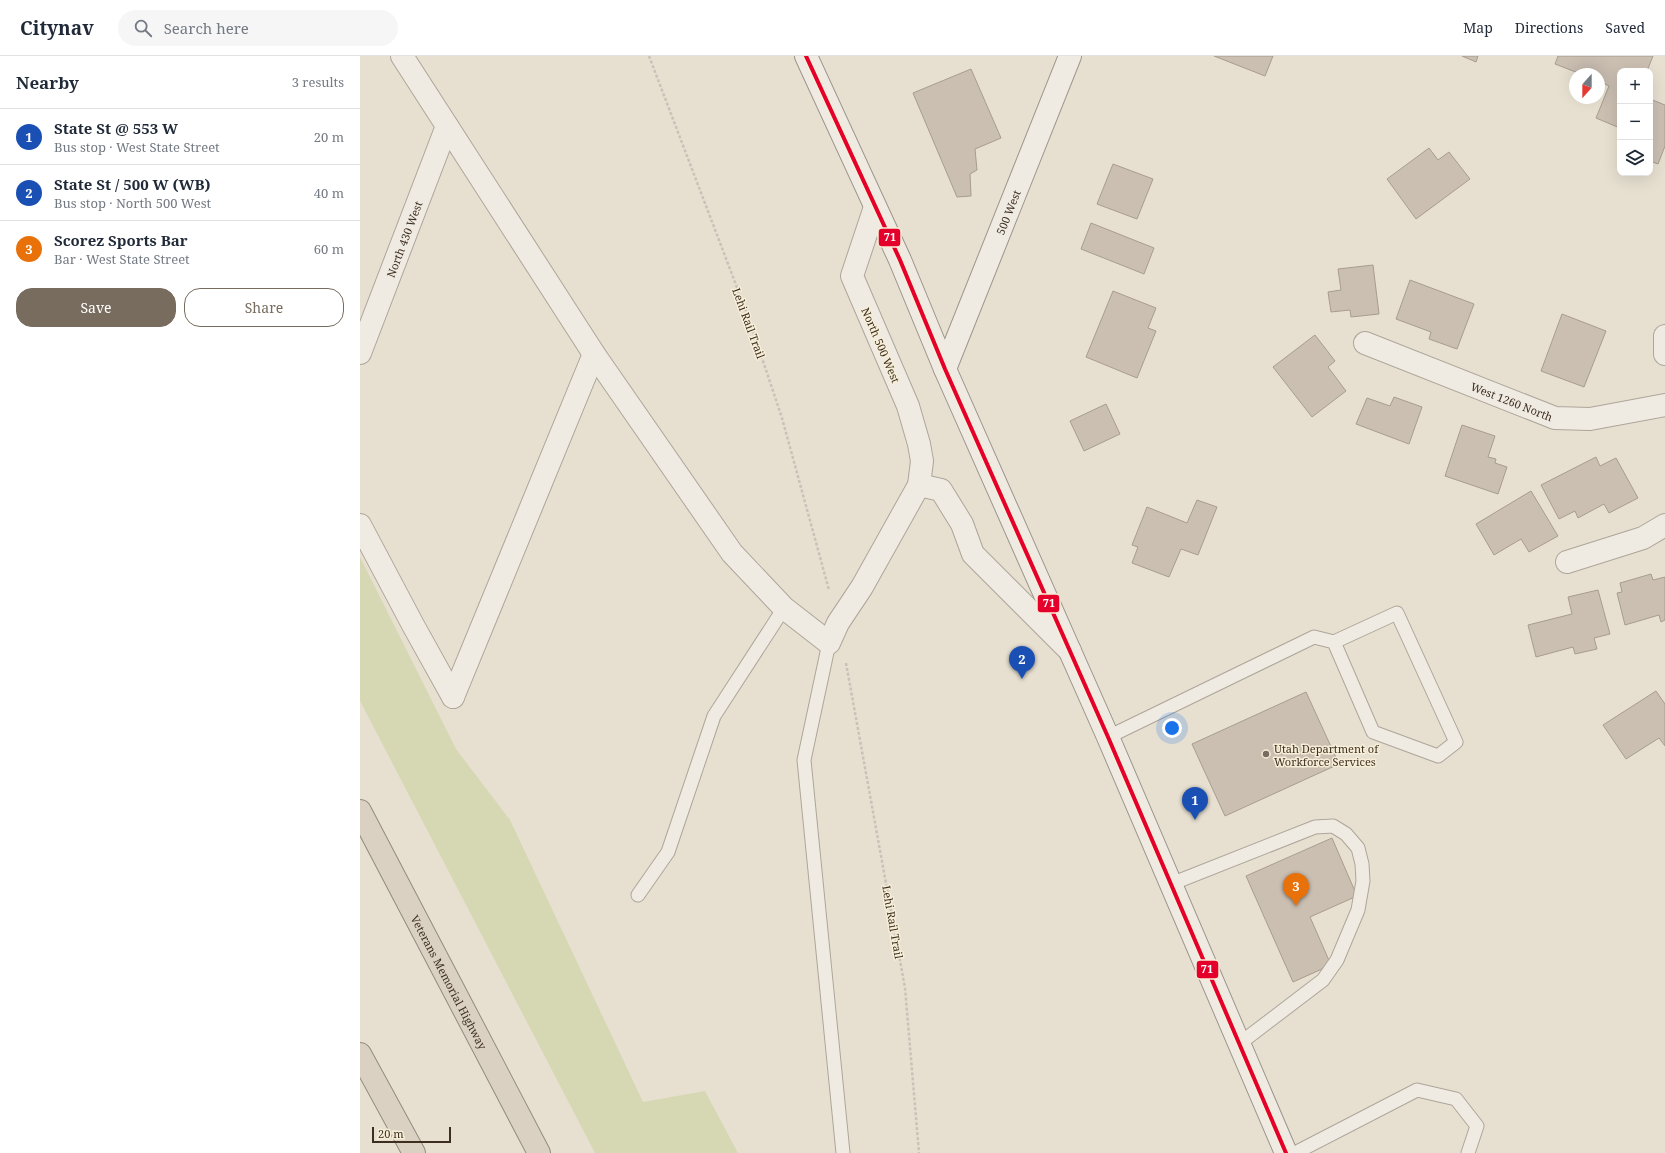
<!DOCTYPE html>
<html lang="en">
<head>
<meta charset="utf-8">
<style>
	:root { --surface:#fff; --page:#f6f6f7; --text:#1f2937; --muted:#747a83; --line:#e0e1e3; --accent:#786c5e }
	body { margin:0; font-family:"Noto Serif",serif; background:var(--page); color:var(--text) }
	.controls { position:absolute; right:12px; top:12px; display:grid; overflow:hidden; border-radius:8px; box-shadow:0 4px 16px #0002 }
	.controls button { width:36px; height:36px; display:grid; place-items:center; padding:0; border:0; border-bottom:1px solid var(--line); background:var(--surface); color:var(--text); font:20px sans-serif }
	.compass { position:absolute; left:1209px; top:12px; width:36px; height:36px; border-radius:50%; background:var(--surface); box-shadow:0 4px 16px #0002; rotate:201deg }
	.scale { position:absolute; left:12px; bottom:10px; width:79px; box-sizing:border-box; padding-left:4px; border:2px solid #3d2e20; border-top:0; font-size:11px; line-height:14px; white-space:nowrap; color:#3d2e20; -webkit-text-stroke:3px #f7eed8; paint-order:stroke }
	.you { position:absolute; left:812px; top:672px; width:14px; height:14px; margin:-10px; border:3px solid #fff; border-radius:50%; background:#1a73e8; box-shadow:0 0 0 6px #1a73e833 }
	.badge { display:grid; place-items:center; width:26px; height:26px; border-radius:50%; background:var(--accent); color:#fff; font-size:13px; font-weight:700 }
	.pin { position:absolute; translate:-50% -33px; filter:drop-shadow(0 1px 2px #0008) }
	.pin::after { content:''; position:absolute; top:21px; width:14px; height:12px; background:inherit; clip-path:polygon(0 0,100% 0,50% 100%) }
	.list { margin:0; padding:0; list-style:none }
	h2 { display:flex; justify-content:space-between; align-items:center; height:52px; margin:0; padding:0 16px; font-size:17px }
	h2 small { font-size:13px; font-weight:400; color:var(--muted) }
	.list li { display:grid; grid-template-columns:26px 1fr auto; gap:12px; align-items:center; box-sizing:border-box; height:56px; padding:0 16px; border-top:1px solid var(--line) }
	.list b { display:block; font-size:15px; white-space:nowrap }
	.list p { margin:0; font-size:13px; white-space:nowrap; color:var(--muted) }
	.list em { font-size:13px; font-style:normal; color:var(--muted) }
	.actions { display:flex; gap:8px; padding:12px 16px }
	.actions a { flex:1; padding:9px 0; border:1px solid var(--accent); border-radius:16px; text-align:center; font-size:14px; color:var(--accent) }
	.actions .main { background:var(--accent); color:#fff }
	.icon { flex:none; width:22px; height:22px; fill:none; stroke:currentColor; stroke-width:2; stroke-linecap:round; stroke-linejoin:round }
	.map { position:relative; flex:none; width:1305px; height:1097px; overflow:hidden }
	header { display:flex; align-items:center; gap:24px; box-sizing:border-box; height:56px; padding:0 20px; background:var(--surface); border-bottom:1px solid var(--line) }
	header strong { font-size:19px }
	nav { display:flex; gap:22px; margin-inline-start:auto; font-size:14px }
	.search { width:280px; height:36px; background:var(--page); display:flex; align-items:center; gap:10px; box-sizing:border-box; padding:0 14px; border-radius:22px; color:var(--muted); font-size:15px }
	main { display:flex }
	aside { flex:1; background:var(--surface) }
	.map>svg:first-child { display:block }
	.green { fill:#d6d7b3 }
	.building { fill:#cbbfb2; stroke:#a89c90 }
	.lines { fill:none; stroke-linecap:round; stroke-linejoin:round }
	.service-casing { stroke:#ada599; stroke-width:15 }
	.minor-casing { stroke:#ada599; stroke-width:24 }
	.secondary-casing { stroke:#9c958a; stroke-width:24 }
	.motorway-casing { stroke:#928b80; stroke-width:24 }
	.path { stroke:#c8c2b9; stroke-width:2.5; stroke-dasharray:3 2; stroke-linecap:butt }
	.service { stroke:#efebe3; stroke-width:13 }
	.minor { stroke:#efebe3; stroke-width:22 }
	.secondary { stroke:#efebe3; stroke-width:22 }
	.motorway { stroke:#dad1c2; stroke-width:22 }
	.bus-1-casing { stroke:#f7eed8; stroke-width:7 }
	.bus-1 { stroke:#e4002b; stroke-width:4 }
	.poi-dot { fill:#786c5e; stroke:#f7eed8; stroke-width:1.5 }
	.labels { text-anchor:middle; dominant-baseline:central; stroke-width:3; stroke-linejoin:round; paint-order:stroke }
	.street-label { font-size:11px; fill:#3d2e20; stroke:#f7eed8 }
	.poi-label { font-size:11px; fill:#3d2e20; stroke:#f7eed8; text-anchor:start }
	.line-badge { stroke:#f7eed8; stroke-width:1.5 }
	.badge-label { font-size:11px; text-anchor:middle; font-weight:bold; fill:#fff }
</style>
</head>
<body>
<header>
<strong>Citynav</strong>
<div class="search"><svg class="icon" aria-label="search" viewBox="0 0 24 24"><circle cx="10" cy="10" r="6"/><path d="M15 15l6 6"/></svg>Search here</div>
<nav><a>Map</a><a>Directions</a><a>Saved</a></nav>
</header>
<main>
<aside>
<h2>Nearby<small>3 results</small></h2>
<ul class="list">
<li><span class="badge" style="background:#1a4fb4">1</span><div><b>State St @ 553 W</b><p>Bus stop · West State Street</p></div><em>20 m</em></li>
<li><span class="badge" style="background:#1a4fb4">2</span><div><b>State St / 500 W (WB)</b><p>Bus stop · North 500 West</p></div><em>40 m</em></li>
<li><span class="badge" style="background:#e8710a">3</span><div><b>Scorez Sports Bar</b><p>Bar · West State Street</p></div><em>60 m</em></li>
</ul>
<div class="actions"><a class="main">Save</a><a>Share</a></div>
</aside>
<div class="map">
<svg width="1305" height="1097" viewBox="0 0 1305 1097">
	<rect width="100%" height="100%" fill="#e7e0d1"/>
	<!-- green -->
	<path class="green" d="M0,501L96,693L150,764L283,1046L345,1035L378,1097H235L0,645Z"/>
	<!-- building -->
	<path class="building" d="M854,0H913L905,20Z
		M1102,0H1118L1116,6Z
		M1198,0H1293L1287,15H1260V72L1236,62L1249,30L1239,25V18H1221L1195,8Z
		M611,13L641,82L615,93L617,114L610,118L611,140L597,141L553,37Z
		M1290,43L1305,49V90L1298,108L1290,105Z
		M1069,92L1078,104L1089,96L1110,123L1056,163L1027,123Z
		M753,108L793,123L777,163L737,148Z
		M731,167L794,192L784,218L721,193Z
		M1013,209L1019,258L991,261L990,254L971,256L968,236L981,234L978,213Z
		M1050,224L1114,248L1097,293L1069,283L1071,276L1036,263Z
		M753,235L796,252L788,272L796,275L777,322L726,301Z
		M1202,258L1246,275L1224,331L1181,315Z
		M955,279L975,305L968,311L986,335L952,361L913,311Z
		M1034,341L1062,351L1049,388L996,368L1007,342L1030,350Z
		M746,348L760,378L724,395L710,365Z
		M1102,369L1135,380L1128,401L1136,403L1135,407L1147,411L1138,438L1085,420Z
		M1236,401L1240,410L1256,402L1278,442L1249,457L1244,448L1218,462L1215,455L1199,463L1181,429Z
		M1171,435L1198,480L1169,496L1161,483L1134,499L1116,468Z
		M837,444L857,451L838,499L821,493L809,521L772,507L778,491L772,489L787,451L827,467Z
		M1291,518L1293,524L1305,521V564L1301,566L1299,559L1265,569L1257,537L1262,536L1260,527Z
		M1238,534L1250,578L1234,582L1237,593L1215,598L1213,591L1176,601L1168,569L1212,558L1208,541Z
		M1296,635L1305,648V690L1299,682L1266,703L1243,669Z
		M946,636L979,708L865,760L832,688Z
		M972,782L997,840L950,861L971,909L933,926L886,820Z"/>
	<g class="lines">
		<defs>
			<path id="service" d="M469,587L444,704L483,1097
				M748,681L954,581L974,586L1013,676L1078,700L1096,686L1037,557L974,586
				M811,828L955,771L973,770L986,778L998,792L1002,808L1003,825L998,854L977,904L963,924L879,988
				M278,839L308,796L354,660L424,552
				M935,1097L1057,1034L1096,1043L1117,1070L1108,1097"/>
			<g id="minor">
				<path d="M42,0L234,298L372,497L424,552L469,587L478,567L502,531L559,429L562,405L559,388L548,350L492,220L515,151"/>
				<path d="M1305,280V298"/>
				<path id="s1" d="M1005,287L1195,362L1230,363L1305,349"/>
				<path id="s2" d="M0,297L87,70"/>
				<path d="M559,429L581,434L602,468L613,498L710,595"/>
				<path d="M0,469L53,569L93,641"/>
				<path d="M1207,506L1283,482L1305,469"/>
				<path d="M93,641L234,298"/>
			</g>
			<g id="secondary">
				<path d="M446,0L540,204L585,313L748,681L926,1097"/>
				<path id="s3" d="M585,313L710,0"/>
			</g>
			<g id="motorway">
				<path id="s4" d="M0,755L179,1097"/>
				<path d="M0,998L54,1097"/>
			</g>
		</defs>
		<!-- service casing -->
		<use href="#service" class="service-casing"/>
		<!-- minor casing -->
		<use href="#minor" class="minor-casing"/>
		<!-- secondary casing -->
		<use href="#secondary" class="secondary-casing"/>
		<!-- motorway casing -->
		<use href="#motorway" class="motorway-casing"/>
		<!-- path -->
		<path class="path" d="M289,0L389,263L422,362L469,534
			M486,607L545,932L559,1097"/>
		<!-- service -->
		<use href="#service" class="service"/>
		<!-- minor -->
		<use href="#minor" class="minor"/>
		<!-- secondary -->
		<use href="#secondary" class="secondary"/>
		<!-- motorway -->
		<use href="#motorway" class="motorway"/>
		<defs>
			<path id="bus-1" d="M446,0L540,204L585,313L748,681L926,1097"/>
		</defs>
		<!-- bus-1 casing -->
		<use href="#bus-1" class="bus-1-casing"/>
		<!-- bus-1 -->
		<use href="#bus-1" class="bus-1"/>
	</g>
	<!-- markers -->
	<circle class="poi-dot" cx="906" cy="698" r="4"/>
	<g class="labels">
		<!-- street labels -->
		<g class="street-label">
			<text stroke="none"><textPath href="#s3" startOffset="169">500 West</textPath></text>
			<text stroke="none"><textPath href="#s2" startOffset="122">North 430 West</textPath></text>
			<text transform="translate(389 267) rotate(70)">Lehi Rail Trail</text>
			<text transform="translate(521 289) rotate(67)">North 500 West</text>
			<text stroke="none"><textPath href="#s1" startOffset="158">West 1260 North</textPath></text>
			<text transform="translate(533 866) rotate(80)">Lehi Rail Trail</text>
			<text stroke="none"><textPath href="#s4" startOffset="193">Veterans Memorial Highway</textPath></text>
		</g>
		<!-- poi labels -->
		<g class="poi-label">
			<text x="914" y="692">Utah Department of<tspan x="914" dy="13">Workforce Services</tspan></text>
		</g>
	</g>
	<g class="line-badge">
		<rect x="518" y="172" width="23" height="19" rx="4" fill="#e4002b"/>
		<rect x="677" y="538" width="23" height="19" rx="4" fill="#e4002b"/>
		<rect x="836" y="904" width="23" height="19" rx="4" fill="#e4002b"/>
	</g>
	<g class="badge-label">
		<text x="530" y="185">71</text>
		<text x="689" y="551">71</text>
		<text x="847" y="917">71</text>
	</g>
</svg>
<div class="controls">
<button>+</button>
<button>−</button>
<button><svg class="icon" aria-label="layers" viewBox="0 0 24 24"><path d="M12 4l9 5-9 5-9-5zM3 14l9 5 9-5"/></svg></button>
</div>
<svg class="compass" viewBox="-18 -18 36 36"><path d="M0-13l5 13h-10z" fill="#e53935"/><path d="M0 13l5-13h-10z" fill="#747a83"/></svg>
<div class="scale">20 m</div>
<div class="you"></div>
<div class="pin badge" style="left:835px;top:764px;background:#1a4fb4">1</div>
<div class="pin badge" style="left:662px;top:623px;background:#1a4fb4">2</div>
<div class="pin badge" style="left:936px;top:850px;background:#e8710a">3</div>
</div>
</main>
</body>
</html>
